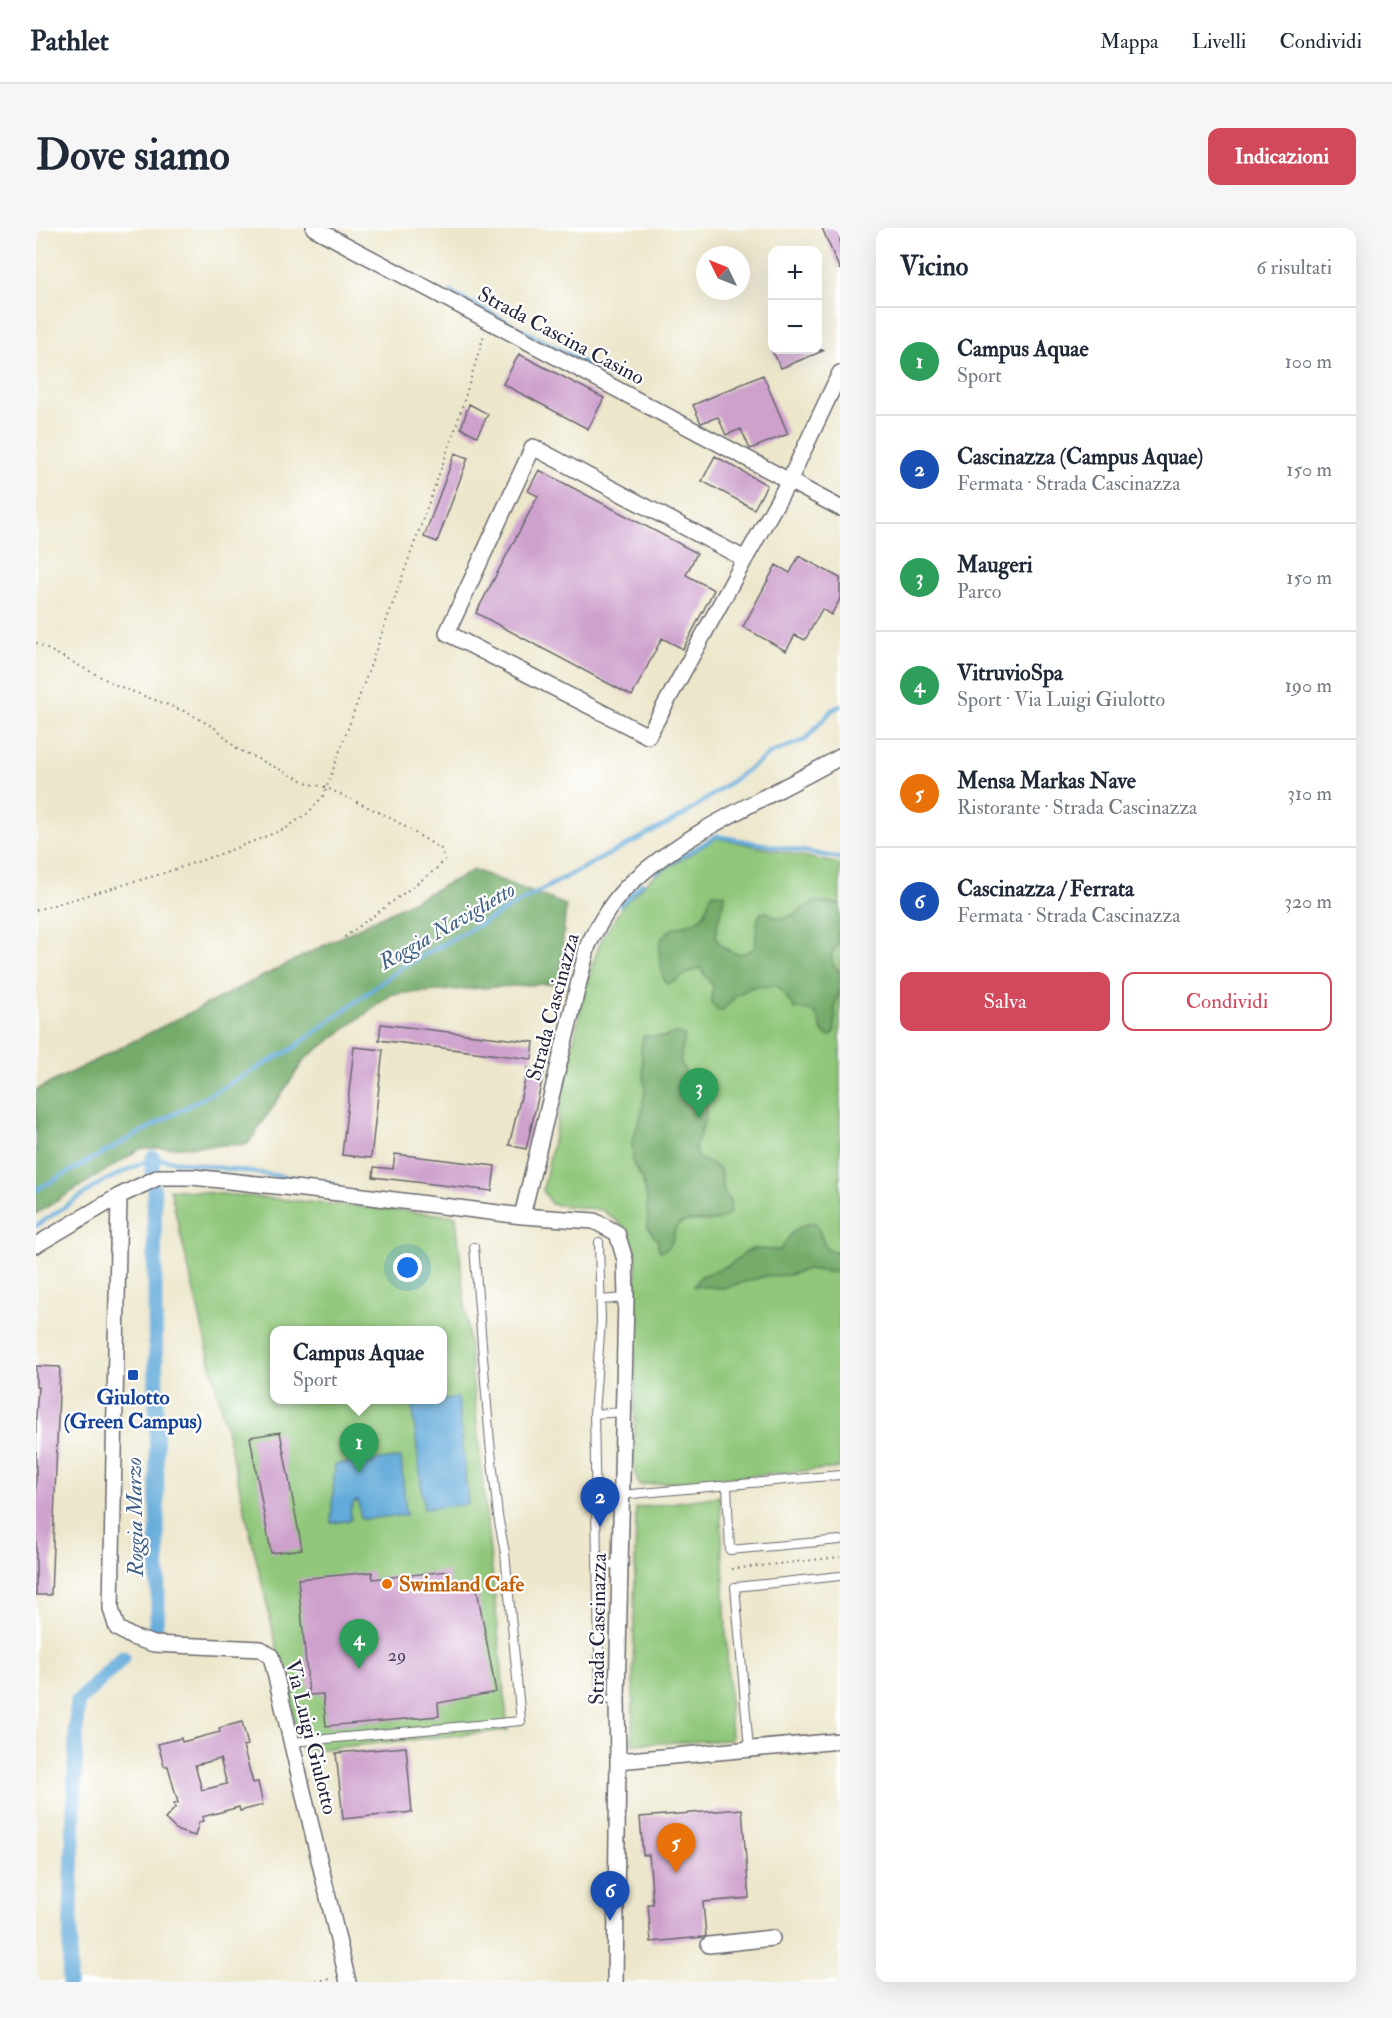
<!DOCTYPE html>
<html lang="it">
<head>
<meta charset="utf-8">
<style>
	:root { --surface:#fff; --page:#f6f6f7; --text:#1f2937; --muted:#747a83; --line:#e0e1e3; --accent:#d1495b }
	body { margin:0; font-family:"IM FELL Double Pica",serif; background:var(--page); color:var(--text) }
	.controls { position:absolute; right:18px; top:18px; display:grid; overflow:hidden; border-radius:12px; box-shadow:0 6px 24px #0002 }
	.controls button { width:54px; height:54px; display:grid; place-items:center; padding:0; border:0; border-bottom:2px solid var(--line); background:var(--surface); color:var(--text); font:30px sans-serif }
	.compass { position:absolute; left:660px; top:18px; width:54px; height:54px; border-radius:50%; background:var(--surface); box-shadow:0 6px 24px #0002; rotate:313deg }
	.you { position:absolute; left:372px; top:1040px; width:21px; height:21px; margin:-15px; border:4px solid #fff; border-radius:50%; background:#1a73e8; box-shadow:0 0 0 9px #1a73e833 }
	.badge { display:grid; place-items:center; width:39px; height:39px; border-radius:50%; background:var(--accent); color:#fff; font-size:20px; font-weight:700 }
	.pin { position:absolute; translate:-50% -50px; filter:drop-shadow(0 2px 3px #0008) }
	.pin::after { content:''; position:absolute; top:32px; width:21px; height:18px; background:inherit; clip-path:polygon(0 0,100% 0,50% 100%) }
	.popup { position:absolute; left:234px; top:1098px; width:177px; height:78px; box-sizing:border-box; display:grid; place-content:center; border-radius:12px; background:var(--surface); filter:drop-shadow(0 2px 4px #0005); font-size:20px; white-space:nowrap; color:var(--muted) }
	.popup b { font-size:22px; color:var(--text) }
	.popup::after { content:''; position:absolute; left:50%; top:100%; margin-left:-12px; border:12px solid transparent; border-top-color:var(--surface) }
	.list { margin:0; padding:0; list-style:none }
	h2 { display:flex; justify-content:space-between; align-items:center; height:78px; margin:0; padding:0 24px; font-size:26px }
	h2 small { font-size:20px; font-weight:400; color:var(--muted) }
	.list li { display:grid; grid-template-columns:39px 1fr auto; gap:18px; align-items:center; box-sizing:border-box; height:108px; padding:0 24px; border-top:2px solid var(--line) }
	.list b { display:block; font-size:22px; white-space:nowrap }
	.list p { margin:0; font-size:20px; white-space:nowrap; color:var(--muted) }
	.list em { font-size:20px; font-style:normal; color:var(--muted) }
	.actions { display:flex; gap:12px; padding:18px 24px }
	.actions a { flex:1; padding:14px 0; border:2px solid var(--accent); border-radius:12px; text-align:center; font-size:21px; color:var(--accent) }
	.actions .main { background:var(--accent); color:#fff }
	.map { position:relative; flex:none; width:804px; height:1754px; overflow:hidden; border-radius:12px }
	header { display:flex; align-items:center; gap:36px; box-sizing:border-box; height:84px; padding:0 30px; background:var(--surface); border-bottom:2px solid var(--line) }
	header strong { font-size:28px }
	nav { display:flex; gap:33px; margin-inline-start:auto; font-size:21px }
	.intro { display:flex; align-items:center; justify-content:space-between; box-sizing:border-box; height:144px; padding:0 36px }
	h1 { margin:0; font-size:42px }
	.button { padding:15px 27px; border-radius:12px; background:var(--accent); color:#fff; font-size:21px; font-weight:700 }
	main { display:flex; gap:36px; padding:0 36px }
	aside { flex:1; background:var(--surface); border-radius:12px; box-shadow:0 6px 24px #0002 }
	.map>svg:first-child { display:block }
	.green { fill:#90c77a; stroke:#59745a; stroke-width:1.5; fill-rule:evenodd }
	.forest { fill:#74ac6a; stroke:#4b6752; stroke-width:1.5 }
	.water { fill:#64abda; stroke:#43668a; stroke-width:1.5 }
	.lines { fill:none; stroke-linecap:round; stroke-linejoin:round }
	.stream { stroke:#64abda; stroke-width:4.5 }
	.canal { stroke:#64abda; stroke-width:15 }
	.building { fill:#cea1cd; fill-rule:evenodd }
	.lane-casing { stroke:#69676d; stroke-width:10 }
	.street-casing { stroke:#69676d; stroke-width:18 }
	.path { stroke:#69676d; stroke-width:2; stroke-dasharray:1.5 4.5; stroke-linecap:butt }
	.lane { stroke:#fff; stroke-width:8 }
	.street { stroke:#fff; stroke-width:15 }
	.transit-dot { fill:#1a4fb4; stroke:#fff; stroke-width:2 }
	.food-dot { fill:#e8710a; stroke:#fff; stroke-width:2 }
	.labels { text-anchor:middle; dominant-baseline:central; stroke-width:4.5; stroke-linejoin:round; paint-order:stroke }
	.number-label { font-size:18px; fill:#4d4260 }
	.street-label { font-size:21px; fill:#22223b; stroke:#fff }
	.transit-label { font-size:21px; font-weight:bold; fill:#164399; stroke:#fff }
	.food-label { font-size:21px; font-weight:bold; fill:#c56008; stroke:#fff; text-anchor:start }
	.water-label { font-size:22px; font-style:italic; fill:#406083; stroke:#fff }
</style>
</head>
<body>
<header>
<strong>Pathlet</strong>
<nav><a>Mappa</a><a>Livelli</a><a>Condividi</a></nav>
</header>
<div class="intro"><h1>Dove siamo</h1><a class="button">Indicazioni</a></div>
<main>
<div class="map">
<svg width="804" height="1754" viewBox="0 0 804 1754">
	<rect width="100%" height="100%" fill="#fff"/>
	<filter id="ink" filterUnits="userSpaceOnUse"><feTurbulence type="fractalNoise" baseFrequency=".0167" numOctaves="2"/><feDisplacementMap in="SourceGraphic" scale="12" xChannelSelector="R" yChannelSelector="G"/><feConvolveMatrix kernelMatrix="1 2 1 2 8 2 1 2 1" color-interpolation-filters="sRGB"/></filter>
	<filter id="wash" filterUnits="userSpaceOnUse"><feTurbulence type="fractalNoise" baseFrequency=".008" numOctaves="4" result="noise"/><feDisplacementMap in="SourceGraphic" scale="24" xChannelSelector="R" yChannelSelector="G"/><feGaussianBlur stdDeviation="1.35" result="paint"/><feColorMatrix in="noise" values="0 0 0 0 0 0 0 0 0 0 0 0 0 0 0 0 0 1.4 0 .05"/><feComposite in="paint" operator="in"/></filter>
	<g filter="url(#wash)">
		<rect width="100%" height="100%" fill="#ece6ca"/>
		<!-- green -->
		<path class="green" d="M681,610L804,636V1240L603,1257L598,1243L600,1023L591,1001L566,982L515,976L507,962L549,758L566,710L587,677L616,649Z
			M134,961L420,988L472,1502L265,1523ZM239,1102H407V1172H239Z
			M684,1268L695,1512L596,1516L600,1280Z"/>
		<!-- forest -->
		<path class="forest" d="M438,642L530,677L523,755L356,766L269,831L212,916L104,921L0,986V862Z
			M677,665L689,666L681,698L680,710C689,724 705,732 719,719L722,690L725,685L731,684C745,698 764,684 777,674L804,676V701L801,709L803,714L795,728L798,738L804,744V759L799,776V804L795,808C780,808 788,789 775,783C770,781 764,781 759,781L742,758L716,759L701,767L686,783H682L675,775L677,758L664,740C651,742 644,754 631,756L628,752C624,729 614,707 644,698C652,696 659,695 665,690C672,683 671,672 677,665Z
			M640,804L649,808C648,817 643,826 645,835C648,845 656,851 662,858C679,877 666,900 659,920L663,930L684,941L687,961L694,974V985C680,1000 661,988 645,995C633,1000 643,1020 624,1023L622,1019V1013L612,1000L611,971L606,950L597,936L596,914L606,883L609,861L605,820L607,808L629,809Z
			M774,995H780L790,1020L804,1027V1043L793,1044L771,1041L753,1047L730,1048L687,1060L658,1058L665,1048L693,1037L712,1023L717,1021L744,1022L758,1002Z"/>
		<!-- water -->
		<path class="water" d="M422,1170L432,1276L388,1281L376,1175Z
			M365,1230L370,1287L325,1291L322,1273L318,1274L314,1282L315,1292L295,1295L299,1236Z"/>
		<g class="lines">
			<!-- stream -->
			<path class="stream" d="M415,64L577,150
				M619,644L681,608L804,630
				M584,677L606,655
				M0,962L258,820L366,739L524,652L648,587L735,525L769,512L796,482L804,478
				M0,998L66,954L117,930L298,956"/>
			<!-- canal -->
			<path class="canal" d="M116,943L117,930
				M118,961L122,1382L119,1400
				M33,1754L41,1474L87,1430"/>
		</g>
		<g id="blocks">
			<!-- building -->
			<path class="building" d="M786,0H804V42Z
				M736,122H789L745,140Z
				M483,126L568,170L552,201L467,156Z
				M727,147L752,206L714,221L705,201L690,207L682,189L665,195L657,177Z
				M433,176L452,186L441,208L425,200Z
				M419,225L432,230L401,314L388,309Z
				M679,228L731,257L718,281L666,253Z
				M503,242L661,325L650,347L678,362L647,421L626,410L596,468L440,385L502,268L492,263Z
				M763,328L804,350V371L795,387L786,381L769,412L759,407L750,423L707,399L740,337L754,345Z
				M345,796L498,814L496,831L343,812Z
				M318,819L347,822L335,930L306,927Z
				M492,840L508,844L490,921L473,917Z
				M359,926L459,938L456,963L337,949L338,939L357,941Z
				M0,1138L24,1139L15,1367H0V1189L2,1159H0Z
				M244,1204L266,1321L235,1325L214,1209Z
				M412,1343L415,1361L440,1356L460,1464L402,1475L403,1488L290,1498L287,1466L273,1467L262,1351L336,1344L337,1351Z
				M206,1494L212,1517L207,1518L217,1555L222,1554L227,1577L204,1583L203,1579L166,1589L167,1593L163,1594L159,1608L142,1603L129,1591L139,1580L138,1576L142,1575L132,1538H128L122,1516L145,1510L146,1514L184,1504L183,1500ZM184,1531L191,1556L166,1562L159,1537Z
				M370,1519L376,1584L307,1591L300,1525Z
				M706,1581L713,1670L667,1674L670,1708L667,1709L615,1714L612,1676H617L613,1627H607L604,1589Z"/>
		</g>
	</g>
	<g filter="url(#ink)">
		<use href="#blocks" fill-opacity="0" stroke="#69676d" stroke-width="1.5"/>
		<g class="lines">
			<defs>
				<path id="lane" d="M563,1014L565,1093L558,1186L564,1472L581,1471
					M564,1072L590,1070
					M558,1186L588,1184
					M691,1258L694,1322L804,1312
					M585,1267L804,1247
					M561,1337L584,1336
					M256,1514L485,1493L469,1325L462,1288L454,1214L438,1019
					M713,1521L699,1359L804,1348"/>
				<path id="street" d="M278,0L804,280
					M709,331L612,508L411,405L497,219L709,331L753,253L804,145
					M83,968L75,1381L81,1400L96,1409L118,1416L225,1421L235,1428L312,1754
					M486,988L552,717C564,694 577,671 596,654C656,599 735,569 804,529
					M0,1017L83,968L123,949H157L303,965L486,988L558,993L581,1005L589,1032L590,1070L581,1471L582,1533L579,1754
					M582,1533L804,1513
					M673,1717L736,1710"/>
			</defs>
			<!-- lane casing -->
			<use href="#lane" class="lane-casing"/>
			<!-- street casing -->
			<use href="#street" class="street-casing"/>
			<!-- path -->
			<path class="path" d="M0,415L82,458L153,485L182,502L201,521L274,556L289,559L355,590L405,621L409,632L399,642L306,711
				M0,682L125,646L187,625L249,601L272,585L288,567L419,202L448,107
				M696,1341L804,1329
				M268,1754L296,1751"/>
			<!-- lane -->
			<use href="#lane" class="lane"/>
			<!-- street -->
			<use href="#street" class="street"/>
		</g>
	</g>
	<!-- markers -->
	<rect class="transit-dot" x="91" y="1141" width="12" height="12" rx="3"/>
	<circle class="food-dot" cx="351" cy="1356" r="6"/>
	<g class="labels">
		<!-- number labels -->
		<g class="number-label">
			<text x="361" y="1427">29</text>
		</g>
		<!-- street labels -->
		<g class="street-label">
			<text transform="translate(525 108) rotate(28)">Strada Cascina Casino</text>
			<text transform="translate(517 779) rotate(-75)">Strada Cascinazza</text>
			<text transform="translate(562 1401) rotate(-89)">Strada Cascinazza</text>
			<text transform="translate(275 1509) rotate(76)">Via Luigi Giulotto</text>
		</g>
		<!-- transit labels -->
		<g class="transit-label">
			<text x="97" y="1169">Giulotto<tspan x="97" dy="24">(Green Campus)</tspan></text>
		</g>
		<!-- food labels -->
		<g class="food-label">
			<text x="363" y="1356">Swimland Cafe</text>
		</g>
		<!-- water labels -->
		<g class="water-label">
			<text transform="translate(411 698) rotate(-30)">Roggia Naviglietto</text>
			<text transform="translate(99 1289) rotate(-91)">Roggia Marzo</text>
		</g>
	</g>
</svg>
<div class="controls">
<button>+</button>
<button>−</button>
</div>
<svg class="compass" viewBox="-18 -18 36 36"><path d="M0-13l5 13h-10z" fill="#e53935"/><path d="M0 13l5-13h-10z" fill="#747a83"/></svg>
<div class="you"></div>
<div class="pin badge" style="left:323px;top:1245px;background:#2e9e5b">1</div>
<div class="popup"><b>Campus Aquae</b>Sport</div>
<div class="pin badge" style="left:564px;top:1299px;background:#1a4fb4">2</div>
<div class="pin badge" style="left:663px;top:890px;background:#2e9e5b">3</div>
<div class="pin badge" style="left:323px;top:1441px;background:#2e9e5b">4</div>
<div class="pin badge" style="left:640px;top:1645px;background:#e8710a">5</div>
<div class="pin badge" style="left:574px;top:1693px;background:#1a4fb4">6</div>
</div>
<aside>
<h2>Vicino<small>6 risultati</small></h2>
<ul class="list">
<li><span class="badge" style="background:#2e9e5b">1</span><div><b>Campus Aquae</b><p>Sport</p></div><em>100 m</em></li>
<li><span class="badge" style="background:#1a4fb4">2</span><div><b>Cascinazza (Campus Aquae)</b><p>Fermata · Strada Cascinazza</p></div><em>150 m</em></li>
<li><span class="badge" style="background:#2e9e5b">3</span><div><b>Maugeri</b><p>Parco</p></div><em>150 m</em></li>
<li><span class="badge" style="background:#2e9e5b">4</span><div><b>VitruvioSpa</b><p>Sport · Via Luigi Giulotto</p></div><em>190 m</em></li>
<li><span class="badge" style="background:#e8710a">5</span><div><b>Mensa Markas Nave</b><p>Ristorante · Strada Cascinazza</p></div><em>310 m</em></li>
<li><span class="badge" style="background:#1a4fb4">6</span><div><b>Cascinazza / Ferrata</b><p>Fermata · Strada Cascinazza</p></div><em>320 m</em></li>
</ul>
<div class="actions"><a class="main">Salva</a><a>Condividi</a></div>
</aside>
</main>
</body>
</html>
